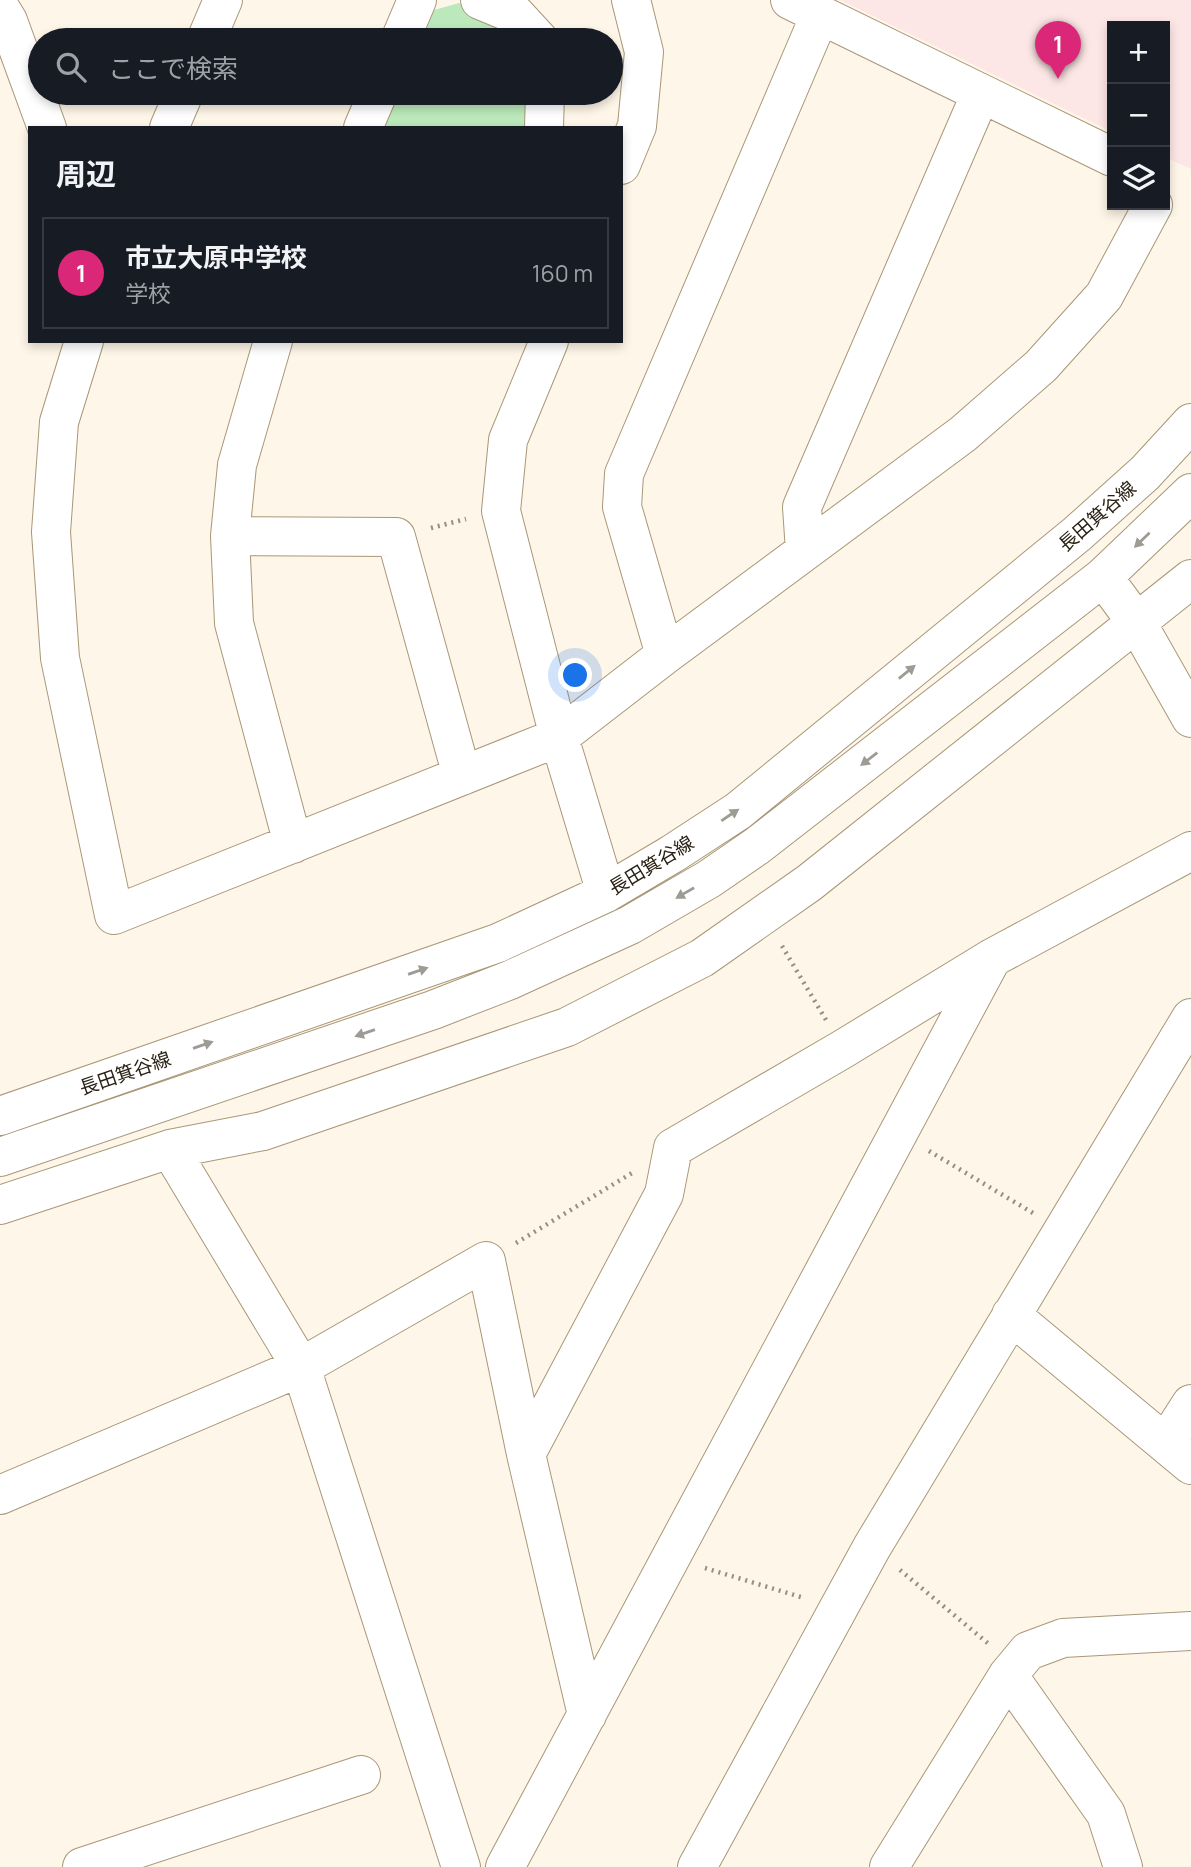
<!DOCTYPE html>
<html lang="ja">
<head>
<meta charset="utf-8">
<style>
	:root { --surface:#171b24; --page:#242831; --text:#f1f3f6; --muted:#9ea1a6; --line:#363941; --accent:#db2777 }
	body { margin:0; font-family:Manrope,"Noto Sans JP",sans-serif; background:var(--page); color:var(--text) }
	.controls { position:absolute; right:21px; top:21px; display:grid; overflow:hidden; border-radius:0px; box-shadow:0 4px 10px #0003 }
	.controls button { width:63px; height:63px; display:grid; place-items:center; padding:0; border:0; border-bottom:2px solid var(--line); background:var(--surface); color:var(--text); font:35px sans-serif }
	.you { position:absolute; left:576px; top:676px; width:24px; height:24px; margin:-18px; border:5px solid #fff; border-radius:50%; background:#1a73e8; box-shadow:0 0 0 10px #1a73e833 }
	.badge { display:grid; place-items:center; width:46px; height:46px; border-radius:50%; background:var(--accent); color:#fff; font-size:23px; font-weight:700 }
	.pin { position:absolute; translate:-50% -58px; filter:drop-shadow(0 2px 4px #0008) }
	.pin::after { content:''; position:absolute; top:37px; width:24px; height:21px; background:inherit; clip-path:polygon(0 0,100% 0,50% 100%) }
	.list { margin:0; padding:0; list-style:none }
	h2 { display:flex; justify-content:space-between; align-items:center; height:91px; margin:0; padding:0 28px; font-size:30px }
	h2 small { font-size:23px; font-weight:400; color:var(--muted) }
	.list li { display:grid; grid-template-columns:46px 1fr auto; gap:21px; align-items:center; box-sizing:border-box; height:112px; margin:0 14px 14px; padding:0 14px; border:2px solid var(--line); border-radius:0px }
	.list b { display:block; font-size:26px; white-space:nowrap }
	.list p { margin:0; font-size:23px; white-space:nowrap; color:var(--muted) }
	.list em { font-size:23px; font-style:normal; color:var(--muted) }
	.icon { flex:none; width:38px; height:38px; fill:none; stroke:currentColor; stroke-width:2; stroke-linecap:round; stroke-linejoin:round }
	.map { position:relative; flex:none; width:1191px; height:1867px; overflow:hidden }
	.search { position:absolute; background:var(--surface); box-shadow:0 4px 10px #0003; left:28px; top:28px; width:595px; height:77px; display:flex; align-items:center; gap:18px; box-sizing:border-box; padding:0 24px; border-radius:38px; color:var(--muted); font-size:26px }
	.panel { position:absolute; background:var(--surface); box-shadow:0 4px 10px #0003; left:28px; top:126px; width:595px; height:217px; border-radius:0px }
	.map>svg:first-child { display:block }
	.education { fill:#fde7e6 }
	.green { fill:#bbe9bb }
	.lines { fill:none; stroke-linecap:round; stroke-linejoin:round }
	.minor-casing { stroke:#a99777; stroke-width:40 }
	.path { stroke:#968e81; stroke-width:4.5; stroke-dasharray:2 5; stroke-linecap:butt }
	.minor { stroke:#fff; stroke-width:38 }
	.oneway { fill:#9e9b95 }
	.labels { text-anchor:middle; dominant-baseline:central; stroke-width:5; stroke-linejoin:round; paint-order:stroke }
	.street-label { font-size:19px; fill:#282114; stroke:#fff }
</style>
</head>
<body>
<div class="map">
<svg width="1191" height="1867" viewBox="0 0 1191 1867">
	<rect width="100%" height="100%" fill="#fef6e8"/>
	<!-- education -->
	<path class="education" d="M840,0H1191V169L1165,157V26H1112V132Z"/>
	<!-- green -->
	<path class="green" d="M459,3L503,27L517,40H421L434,10Z
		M399,93H530L526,128H384Z"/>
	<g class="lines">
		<defs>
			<path id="minor" d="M480,0L516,15L539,40
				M790,0L1112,157
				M0,8L8,21L47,128
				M206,40L223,0
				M400,40L417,0
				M169,128L184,93
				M363,128L378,93
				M544,128L545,93
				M621,165L637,126L644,52L631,0
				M84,341L59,422L51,532L60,658L114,915L559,737L665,655L963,434L1041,366L1104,296L1153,205
				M273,341L237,465L230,536L234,623L293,844
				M549,341L508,440L501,511L559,737L606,893
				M230,536L396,537L462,776
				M805,551L802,507L981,93
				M1103,577L1137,623L1191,718
				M665,655L622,507L624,474L820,15
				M0,1116L498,943L606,893L672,854L738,811L1077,534L1145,473L1191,423
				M170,1149L301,1367L461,1867
				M0,1157L433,1010L510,980L630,925L709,879L757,846L1103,577L1191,493
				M0,1205L170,1149L263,1131L567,1027L702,958L809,883L1191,579
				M1011,1315L1191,1465
				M1166,1443L1191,1404
				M526,1454L664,1194L673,1148L843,1049L992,958L1191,851
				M0,1495L301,1367L486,1261L526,1454L587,1715
				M1008,1675L1106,1814L1123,1867
				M82,1867L361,1775
				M505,1867L992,958
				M697,1867L872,1547L1191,1018
				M889,1867L1008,1675L1028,1651L1063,1638L1191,1631"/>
		</defs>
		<!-- minor casing -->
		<use href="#minor" class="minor-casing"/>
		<!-- path -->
		<path class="path" d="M431,528L466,519
			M782,946L826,1020
			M929,1151L1033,1213
			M516,1243L632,1173
			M705,1568L804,1598
			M900,1570L990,1645"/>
		<!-- minor -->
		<use href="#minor" class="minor"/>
	</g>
	<!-- one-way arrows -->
	<defs><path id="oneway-solid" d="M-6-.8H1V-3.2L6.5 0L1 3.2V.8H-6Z" transform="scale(1.75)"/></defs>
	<g class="oneway">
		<use href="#oneway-solid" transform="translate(1142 540) rotate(136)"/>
		<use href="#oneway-solid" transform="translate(907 672) rotate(-39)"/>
		<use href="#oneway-solid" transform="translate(869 759) rotate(142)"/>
		<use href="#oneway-solid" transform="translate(730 815) rotate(-34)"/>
		<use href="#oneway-solid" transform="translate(685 893) rotate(150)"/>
		<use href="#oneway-solid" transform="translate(418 971) rotate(-19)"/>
		<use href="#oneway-solid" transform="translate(365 1033) rotate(161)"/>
		<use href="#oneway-solid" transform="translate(203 1045) rotate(-19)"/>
	</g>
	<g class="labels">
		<!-- street labels -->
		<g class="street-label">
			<text transform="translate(1097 516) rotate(-41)">長田箕谷線</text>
			<text transform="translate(651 865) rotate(-31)">長田箕谷線</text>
			<text transform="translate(125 1073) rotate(-19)">長田箕谷線</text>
		</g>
	</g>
</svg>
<div class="controls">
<button>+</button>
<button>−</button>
<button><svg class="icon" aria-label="layers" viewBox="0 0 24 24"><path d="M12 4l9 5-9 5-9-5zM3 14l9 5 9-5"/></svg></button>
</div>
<div class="you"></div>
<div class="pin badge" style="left:1058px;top:79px">1</div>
<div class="search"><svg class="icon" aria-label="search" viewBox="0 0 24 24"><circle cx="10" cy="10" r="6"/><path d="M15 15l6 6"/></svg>ここで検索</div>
<section class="panel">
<h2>周辺<small></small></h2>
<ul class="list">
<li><span class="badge">1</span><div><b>市立大原中学校</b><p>学校</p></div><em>160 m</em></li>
</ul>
</section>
</div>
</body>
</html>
